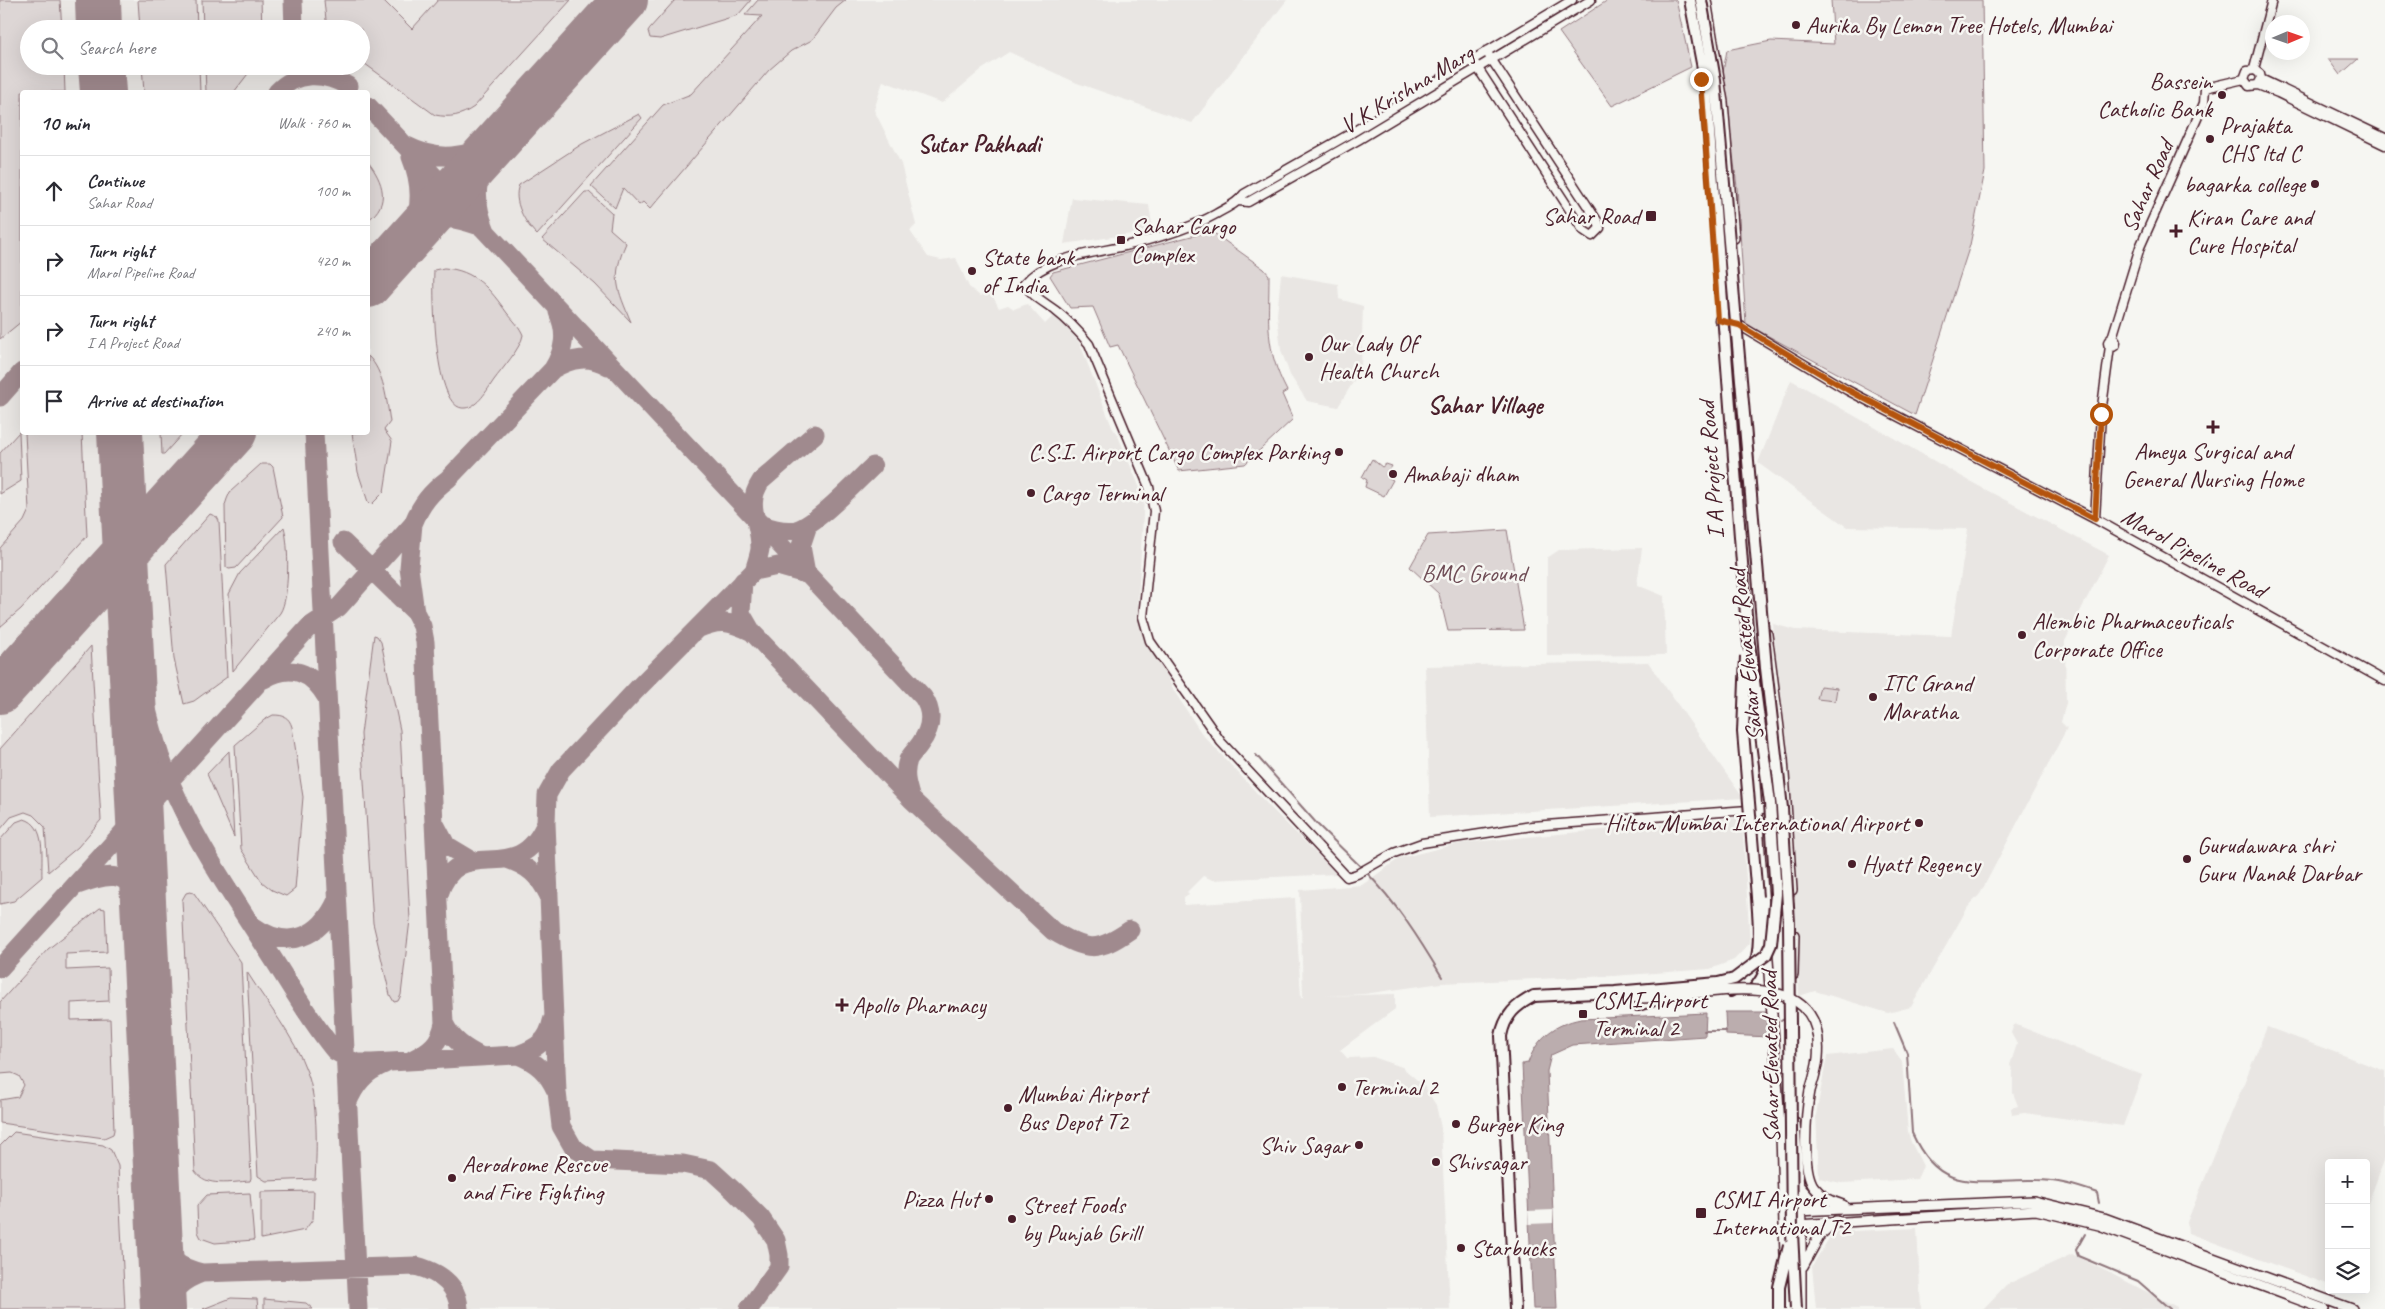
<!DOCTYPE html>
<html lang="en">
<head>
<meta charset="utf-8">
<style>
	:root { --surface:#fff; --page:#f7f7f7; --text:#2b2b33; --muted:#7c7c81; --line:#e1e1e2 }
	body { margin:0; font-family:Caveat,sans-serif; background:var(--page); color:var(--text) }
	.controls { position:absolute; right:15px; bottom:15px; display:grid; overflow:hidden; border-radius:5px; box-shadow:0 5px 20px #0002 }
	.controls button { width:45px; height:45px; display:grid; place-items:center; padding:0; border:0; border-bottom:1px solid var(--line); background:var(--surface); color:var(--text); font:25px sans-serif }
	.compass { position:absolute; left:2265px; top:15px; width:45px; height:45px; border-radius:50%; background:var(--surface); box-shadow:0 5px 20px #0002; rotate:88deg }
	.stop { position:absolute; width:15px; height:15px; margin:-11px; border:4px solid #b45309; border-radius:50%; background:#fff }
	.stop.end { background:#b45309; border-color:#fff; box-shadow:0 1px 5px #0008 }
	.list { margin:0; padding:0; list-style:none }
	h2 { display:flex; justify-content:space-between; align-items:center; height:65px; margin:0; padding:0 20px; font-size:21px }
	h2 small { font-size:16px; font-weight:400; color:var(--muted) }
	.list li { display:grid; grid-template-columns:32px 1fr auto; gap:15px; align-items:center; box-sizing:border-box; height:70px; padding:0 20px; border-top:1px solid var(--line) }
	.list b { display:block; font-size:19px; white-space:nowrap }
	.list p { margin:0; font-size:16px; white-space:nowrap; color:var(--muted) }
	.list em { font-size:16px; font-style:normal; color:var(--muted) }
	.icon { flex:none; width:28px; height:28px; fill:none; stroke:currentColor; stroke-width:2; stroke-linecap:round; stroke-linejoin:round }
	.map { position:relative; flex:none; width:2385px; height:1309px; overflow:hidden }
	.search { position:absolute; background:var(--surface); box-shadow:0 5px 20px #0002; left:20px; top:20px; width:350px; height:55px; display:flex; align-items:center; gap:12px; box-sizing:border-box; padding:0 18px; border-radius:28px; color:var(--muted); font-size:19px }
	.panel { position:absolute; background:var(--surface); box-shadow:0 5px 20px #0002; left:20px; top:90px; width:350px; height:345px; border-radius:5px }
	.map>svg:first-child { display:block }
	.built { fill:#e9e6e3; fill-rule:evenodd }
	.green { fill:#ddd6d5; stroke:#947a80 }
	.water { fill:#bbadae; stroke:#8e747a }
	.pier { fill:#f6f6f2 }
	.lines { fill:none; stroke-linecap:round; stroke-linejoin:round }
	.stream { stroke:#8e747a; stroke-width:2 }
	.taxiway { stroke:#a08a8e; stroke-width:19 }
	.runway { stroke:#a08a8e; stroke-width:46 }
	.tertiary-casing { stroke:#4a1f2b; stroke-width:11 }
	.secondary-casing { stroke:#4a1f2b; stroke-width:12 }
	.primary-casing { stroke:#4a1f2b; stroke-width:14 }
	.tertiary { stroke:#f6f6f2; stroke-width:8 }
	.secondary { stroke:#f6f6f2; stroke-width:9 }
	.primary { stroke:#f6f6f2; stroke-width:10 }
	.secondary-bridge-casing { stroke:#4a1f2b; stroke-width:12; stroke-linecap:butt }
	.primary-bridge-casing { stroke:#4a1f2b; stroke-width:14; stroke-linecap:butt }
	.secondary-bridge { stroke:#f6f6f2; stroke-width:9 }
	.primary-bridge { stroke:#f6f6f2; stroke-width:10 }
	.route { stroke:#b45309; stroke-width:6 }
	.poi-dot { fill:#4a1f2b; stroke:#f6f6f2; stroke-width:2 }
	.labels { text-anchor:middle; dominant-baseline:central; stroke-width:5; stroke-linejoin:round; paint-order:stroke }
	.poi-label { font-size:24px; fill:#4a1f2b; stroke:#f6f6f2; text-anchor:start }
	.street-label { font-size:24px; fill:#4a1f2b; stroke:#f6f6f2 }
	.park-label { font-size:24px; fill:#6f4d56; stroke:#f6f6f2 }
	.neighbourhood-label { font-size:25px; font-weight:bold; fill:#4a1f2b; stroke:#f6f6f2 }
</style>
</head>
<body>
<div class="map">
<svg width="2385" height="1309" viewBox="0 0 2385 1309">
	<rect width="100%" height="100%" fill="#f6f6f2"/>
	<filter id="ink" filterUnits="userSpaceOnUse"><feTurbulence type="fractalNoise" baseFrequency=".02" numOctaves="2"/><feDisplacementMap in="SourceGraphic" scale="10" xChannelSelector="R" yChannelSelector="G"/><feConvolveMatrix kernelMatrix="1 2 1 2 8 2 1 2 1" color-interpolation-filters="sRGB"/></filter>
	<g filter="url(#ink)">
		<!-- built -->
		<path class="built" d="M0,0H1287L1192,123L1077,83L1009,52L981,70L942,103L883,81L874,110L901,164L916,225L910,231L928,257L941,260L956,258L969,287L980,296L990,291L999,308L1008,305L1014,309L1027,304L1045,324L1053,316L1067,327L1080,344L1112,427L1118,436L1144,498L1138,601L1140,624L1145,638L1164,668L1174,691L1202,734L1269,806L1337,874L1213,880L1203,876L1187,892L1189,894L1184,897V905L1295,898L1301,997H1303L1300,890L1362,885L1400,858L1461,843L1742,817L1750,943L1734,960L1710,969L1613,976L1441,983L1364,994L1325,996L1395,994V1009L1340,1050L1347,1058L1373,1057L1402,1067L1424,1086L1436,1105L1441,1128L1450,1309H0ZM29,29H361V66H29ZM22,92H368V432H22Z
			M1072,198L1149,205L1153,231L1064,244Z
			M1281,274L1338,284L1339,299L1363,306L1361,369L1338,407L1307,401L1290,375L1281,350L1277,315Z
			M1791,380L1975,484L2109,555L2065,641L2066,703L2061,722L2067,728L1980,894L1968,907L1911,1007L1888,1013L1815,991L1799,996L1791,810L1773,624L1795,630L1951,636L1968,529L1847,527L1758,463Z
			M1642,548L1637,585L1664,596L1666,655L1547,656V558L1559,550Z
			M1648,662L1743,798L1430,817L1425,666Z
			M2014,1024L2142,1075L2123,1126L2024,1113L2012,1115L2011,1108L2018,1106L2013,1093V1071L2010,1065L2017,1044L2011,1033Z
			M2267,1027L2385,1071V1158L2366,1209V1163H2329V1283L2327,1284L2188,1233L2187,1222Z
			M1893,1049L1902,1061L1908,1132L1911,1142L1923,1166L1917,1179L1841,1183L1819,1178L1816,1115L1827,1056Z
			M1917,1228L1921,1309H1816L1812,1266L1833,1232Z
			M2072,1254L2177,1307V1309H1983L2006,1285Z"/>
		<!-- green -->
		<path class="green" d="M0,0H60L62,29H29V66H64L65,92H22V321L0,339Z
			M138,0H196L197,29H140Z
			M202,0H261L262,29H203Z
			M383,0L412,29L438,0H571L474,107C461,116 450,118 435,115L361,61V29H332L326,20L324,0Z
			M675,0H751L738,15L660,39L650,38L648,31L650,28Z
			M758,0H846L836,8L812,40L791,51L769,70L650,209L643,202L639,205L623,188L615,208L591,186L663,105L691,94L762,16L745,15Z
			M1608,0H1676L1691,67L1612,106L1559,32Z
			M1831,0H1982L1985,171L1970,245L1915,415L1746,324L1737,187L1723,72L1727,50L1771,41L1834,44Z
			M2328,59H2358L2340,75Z
			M142,66H199L200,92H144Z
			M205,66H254L234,92H206Z
			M639,114L642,118L537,235C525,223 512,201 519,185L582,144Z
			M368,162C383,181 391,204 368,220Z
			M585,192H589L612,213L610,229L626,243C611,278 617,288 631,322L595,284L542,239Z
			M1211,231L1264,269L1269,275C1269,323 1264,347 1287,391L1282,394L1293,419L1245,464L1179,471L1118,345L1110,347L1093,307L1070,308L1050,276L1053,272Z
			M444,268C475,270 490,289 507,313C513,320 520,327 523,335C521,348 502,369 494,380C487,390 478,407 465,408C433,412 433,291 434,270Z
			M368,356C384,371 387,402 390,422L384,430L392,441L384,492L371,505L368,502L358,472L352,433L368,432Z
			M19,432L21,481L0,494V453Z
			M25,433H82L87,536L21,609L0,627V548L24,521L29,510Z
			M161,433H183L164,454H162Z
			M1372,459L1382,467L1386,464L1392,466L1386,476L1393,480L1384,496L1365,487L1367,480L1362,477Z
			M261,464H270L273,467L283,517L236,568L229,569L226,567L225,505L227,499L230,492Z
			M210,514L217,517L219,521L227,677L194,701L184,704L174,659L166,564Z
			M284,527C289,544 290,598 280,613L233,671L229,594L240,573Z
			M1507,530L1524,630L1448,631L1439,594L1410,567L1428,535Z
			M374,635L377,636L381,642L400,730L410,920L401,995L398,1001L394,1002L390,995L373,923L361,734Z
			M91,646L101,820L78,847L48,872L45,827L33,815L25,812L11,817L0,830V749Z
			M1820,686L1837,688L1835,701L1817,699Z
			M273,715C284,715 289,717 292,727L303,797L295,889L286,896L272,890L262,882L241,849L235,745L264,720Z
			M229,751L234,837L207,774Z
			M24,819C47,825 41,858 42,877L14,901L0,904V840L16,822Z
			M190,892L194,893L241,962L251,1178L250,1181C231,1182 206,1188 195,1171L182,900L186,893Z
			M100,908L105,909L107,952L66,954V970L108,968L109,1001L71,1003V1020L110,1019L114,1130L113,1134L104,1138L0,1123V1100L18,1097L24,1085L19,1076L12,1073L0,1074V1002L48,949Z
			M247,972C267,1004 294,1036 307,1072C318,1101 317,1148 315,1179L266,1181L258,1176Z
			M14,1132L103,1145L111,1150L118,1166L125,1309H0V1146Z
			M314,1191L313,1219L305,1230L261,1239V1192Z
			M250,1193L254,1240L215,1243L201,1238L198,1232L197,1206L207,1195Z
			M231,1298L257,1299L258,1309H203Z
			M264,1299L306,1303L313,1309H264Z"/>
		<!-- water -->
		<path class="water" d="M1725,1012H1768L1769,1037L1726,1035Z
			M1706,1013L1705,1036L1573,1045L1551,1055L1547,1071L1557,1309H1533L1522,1064L1528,1063C1537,1037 1555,1024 1581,1019Z"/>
		<!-- pier -->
		<path class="pier" d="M1553,1210V1223L1529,1224L1528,1211Z"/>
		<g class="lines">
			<!-- stream -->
			<path class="stream" d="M1256,755L1318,825L1362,868
				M1365,871C1396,902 1420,940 1442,977
				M1781,1021L1787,1017
				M1894,1022L1907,1053L1912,1133C1941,1198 1981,1178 2037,1180C2058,1180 2078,1186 2097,1193L2099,1203
				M1704,1031H1726
				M2085,1234L2076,1250L2078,1256L2138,1281L2170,1309"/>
			<!-- taxiway -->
			<path class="taxiway" d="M293,0L294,29
				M592,37L609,0
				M277,92C297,71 324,72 348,86
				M368,106L923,697C934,713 931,729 920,744C916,750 911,754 908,760C903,774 907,786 911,799
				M407,146C438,162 466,158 496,142
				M411,157C422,184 421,206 413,234
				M486,231C471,197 476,170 498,141
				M413,234C435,216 450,215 476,225
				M368,271L376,269L390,260
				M553,369C572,358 589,355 608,366
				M0,397L22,372
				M314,432L358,1309
				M413,524L409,568L415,612
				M762,525C773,529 784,532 796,530C816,525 856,482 873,466
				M343,542L415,612L422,626L425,642L444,1023C440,1043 430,1051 413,1059
				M754,571C756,564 759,556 760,549C761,522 744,506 761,481L815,434
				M806,573L801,546L808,525
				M743,581L741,613L752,632
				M129,623C137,668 146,712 160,756C185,827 229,891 270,954C291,986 310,1021 335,1051L356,1063H372L518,1055C537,1062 548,1073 556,1091
				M697,629C720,619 729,621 752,632L911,799L1053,931C1088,951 1097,953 1130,930
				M264,679C291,663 312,672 327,698
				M436,826L446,845L471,860
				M507,859C528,866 539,875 549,896
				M77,885C109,873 126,869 143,903
				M439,894C460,829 517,892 546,823
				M253,926C288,951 320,938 337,900
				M0,968L309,627L339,607L413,524C421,504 431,492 448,479L553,369C565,349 567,333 558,312
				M444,1023C452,1040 465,1049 482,1057
				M518,1055C537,1048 548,1041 552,1021
				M347,1104C355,1084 365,1072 385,1064
				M159,1236C169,1260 177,1267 202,1273L416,1266C438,1272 458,1284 459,1309
				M165,1309C173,1289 182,1280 202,1273
				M749,1309L779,1267V1255L776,1240L761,1218L734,1191L711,1170L683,1164L592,1160L573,1147L561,1126L557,1092L546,823L547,795L561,770L638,688L754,571L778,566L806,574"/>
			<!-- runway -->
			<path class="runway" d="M98,0L99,29
				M101,66L103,92
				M368,285L625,0
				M120,432L163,1309
				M0,691L234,432"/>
			<defs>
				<path id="tertiary" d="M1572,0L1348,135L1244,194C1237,204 1226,208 1216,214C1191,228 1161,237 1133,244C1097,254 1049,254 1024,284C1032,296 1044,302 1056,311C1069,321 1079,332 1089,344L1149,487L1154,511L1143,617L1150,641L1221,742L1347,877L1357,874L1394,853L1422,843L1532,826L1775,808
					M1472,59L1583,230L1592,236L1600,228L1598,222L1486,51
					M2254,69L2272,0
					M2261,79L2385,138
					M2258,85L2261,79L2260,74L2255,70L2247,71L2244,79L2249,86L2258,85L2278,93L2385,145
					M1239,201L1248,202L1358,140L1591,0
					M1719,320L1739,325L1847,390L2095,519L2385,681
					M2112,338L2140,247L2204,103L2205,88L2244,79
					M2108 343a4 4 0 1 1 8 0a4 4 0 1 1-8 0Z
					M2095,519L2101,414L2110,346"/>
				<path id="secondary" d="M1706,0L1723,102L1734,238
					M1767,634L1783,759L1792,890
					M1748,689L1781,1136L1785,1255
					M1793,975L1794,935
					M1810,1091C1806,1112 1801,1170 1814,1187C1821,1196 1832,1202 1843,1205
					M1795,1122L1801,1224V1309
					M1800,1187L1812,1201L1826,1208
					M1796,1211L2034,1201L2104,1218L2352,1309
					M1797,1225L2036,1210L2099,1225L2324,1309
					M1803,1266L1820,1235L1836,1221
					M1786,1268L1787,1309"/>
				<path id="primary" d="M1730,991C1767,975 1759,930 1757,897
					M1638,1005L1661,998
					M1515,1309L1501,1036C1505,1015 1516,1005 1534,996"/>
			</defs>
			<!-- tertiary casing -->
			<use href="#tertiary" class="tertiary-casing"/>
			<!-- secondary casing -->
			<use href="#secondary" class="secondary-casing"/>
			<!-- primary casing -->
			<use href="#primary" class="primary-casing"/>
			<!-- tertiary -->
			<use href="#tertiary" class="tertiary"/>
			<!-- secondary -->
			<use href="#secondary" class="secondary"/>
			<!-- primary -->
			<use href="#primary" class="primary"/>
			<defs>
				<path id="secondary-bridge" d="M1618,993C1625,995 1633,998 1640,998C1697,999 1827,956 1818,1058C1817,1069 1813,1081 1810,1091"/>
				<path id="primary-bridge" d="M1701,0L1715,80L1766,668L1782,808L1789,923L1792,1233L1796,1309
					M1746,656L1743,732L1757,897
					M1534,996L1615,992L1718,983L1734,979L1766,955L1771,944L1776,894L1770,803L1747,628L1705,79L1690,0
					M1779,1309V1287L1789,1246"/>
			</defs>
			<!-- secondary-bridge casing -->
			<use href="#secondary-bridge" class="secondary-bridge-casing"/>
			<!-- primary-bridge casing -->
			<use href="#primary-bridge" class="primary-bridge-casing"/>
			<!-- secondary-bridge -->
			<use href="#secondary-bridge" class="secondary-bridge"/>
			<!-- primary-bridge -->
			<use href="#primary-bridge" class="primary-bridge"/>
		</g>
	</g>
	<g class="lines" filter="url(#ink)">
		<!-- route -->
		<path class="route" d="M1701,79L1718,320L1739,325L1848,390L2095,519L2101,414"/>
	</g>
	<!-- markers -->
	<g class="poi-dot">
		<circle cx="1796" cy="25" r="5"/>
		<circle cx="2222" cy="95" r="5"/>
		<circle cx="2210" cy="139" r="5"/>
		<circle cx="2315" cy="184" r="5"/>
		<rect x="1645" y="210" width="12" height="12" rx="2.5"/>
		<path d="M2173.5 223.5h5v5h5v5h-5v5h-5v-5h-5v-5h5z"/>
		<rect x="1116" y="235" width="10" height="10" rx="2.5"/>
		<circle cx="972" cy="271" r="5"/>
		<circle cx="1309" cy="357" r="5"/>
		<path d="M2210.5 419.5h5v5h5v5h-5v5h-5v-5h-5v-5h5z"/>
		<circle cx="1339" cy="452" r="5"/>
		<circle cx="1393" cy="474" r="5"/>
		<circle cx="1031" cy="493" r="5"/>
		<circle cx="2022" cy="635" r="5"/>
		<circle cx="1873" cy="697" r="5"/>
		<circle cx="1919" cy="823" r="5"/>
		<circle cx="2187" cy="859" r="5"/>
		<circle cx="1852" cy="864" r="5"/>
		<path d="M839.5 997.5h5v5h5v5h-5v5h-5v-5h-5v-5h5z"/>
		<rect x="1578" y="1009" width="10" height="10" rx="2.5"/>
		<circle cx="1342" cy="1087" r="5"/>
		<circle cx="1008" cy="1108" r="5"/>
		<circle cx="1456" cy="1124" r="5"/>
		<circle cx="1359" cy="1145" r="5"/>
		<circle cx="1436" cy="1162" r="5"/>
		<circle cx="452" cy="1178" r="5"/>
		<circle cx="989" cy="1199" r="5"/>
		<rect x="1695" y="1207" width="12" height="12" rx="2.5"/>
		<circle cx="1012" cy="1219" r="5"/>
		<circle cx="1461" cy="1248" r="5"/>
	</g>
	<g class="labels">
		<!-- poi labels -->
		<g class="poi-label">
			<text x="1806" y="25">Aurika By Lemon Tree Hotels, Mumbai</text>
			<text x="2212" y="81" text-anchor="end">Bassein<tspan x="2212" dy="28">Catholic Bank</tspan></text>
			<text x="2220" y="125">Prajakta<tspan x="2220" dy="28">CHS ltd C</tspan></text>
			<text x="2305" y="184" text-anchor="end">bagarka college</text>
			<text x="1640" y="216" text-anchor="end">Sahar Road</text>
			<text x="2187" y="217">Kiran Care and<tspan x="2187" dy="28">Cure Hospital</tspan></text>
			<text x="1131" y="226">Sahar Cargo<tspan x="1131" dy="28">Complex</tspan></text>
			<text x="982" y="257">State bank<tspan x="982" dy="28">of India</tspan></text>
			<text x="1319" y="343">Our Lady Of<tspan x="1319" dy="28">Health Church</tspan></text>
			<text x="2213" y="451" text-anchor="middle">Ameya Surgical and<tspan x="2213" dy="28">General Nursing Home</tspan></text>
			<text x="1329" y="452" text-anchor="end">C.S.I. Airport Cargo Complex Parking</text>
			<text x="1403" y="474">Amabaji dham</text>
			<text x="1041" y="493">Cargo Terminal</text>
			<text x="2032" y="621">Alembic Pharmaceuticals<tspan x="2032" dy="28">Corporate Office</tspan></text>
			<text x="1883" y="683">ITC Grand<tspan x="1883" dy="28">Maratha</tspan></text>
			<text x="1909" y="823" text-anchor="end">Hilton Mumbai International Airport</text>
			<text x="2197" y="845">Gurudawara shri<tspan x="2197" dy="28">Guru Nanak Darbar</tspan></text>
			<text x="1862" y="864">Hyatt Regency</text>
			<text x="1593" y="1000">CSMI Airport<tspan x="1593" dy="28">Terminal 2</tspan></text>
			<text x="852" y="1005">Apollo Pharmacy</text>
			<text x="1352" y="1087">Terminal 2</text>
			<text x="1018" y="1094">Mumbai Airport<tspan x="1018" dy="28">Bus Depot T2</tspan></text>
			<text x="1466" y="1124">Burger King</text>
			<text x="1349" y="1145" text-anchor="end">Shiv Sagar</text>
			<text x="1446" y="1162">Shivsagar</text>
			<text x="462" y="1164">Aerodrome Rescue<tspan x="462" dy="28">and Fire Fighting</tspan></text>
			<text x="979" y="1199" text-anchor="end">Pizza Hut</text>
			<text x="1712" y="1199">CSMI Airport<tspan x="1712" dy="28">International T2</tspan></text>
			<text x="1022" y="1205">Street Foods<tspan x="1022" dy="28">by Punjab Grill</tspan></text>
			<text x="1471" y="1248">Starbucks</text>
		</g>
		<!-- street labels -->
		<g class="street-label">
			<text transform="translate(1407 89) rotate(-31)">V K Krishna Marg</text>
			<text transform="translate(2147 186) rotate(-66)">Sahar Road</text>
			<text transform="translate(1711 470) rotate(-94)">I A Project Road</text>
			<text transform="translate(2194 553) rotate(29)">Marol Pipeline Road</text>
			<text transform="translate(1746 655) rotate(-96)">Sahar Elevated Road</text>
			<text transform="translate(1770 1057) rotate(-91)">Sahar Elevated Road</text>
		</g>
		<!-- park labels -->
		<g class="park-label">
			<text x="1474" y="573">BMC Ground</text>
		</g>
		<!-- neighbourhood labels -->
		<g class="neighbourhood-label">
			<text x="979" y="144">Sutar Pakhadi</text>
			<text x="1485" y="405">Sahar Village</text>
		</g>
	</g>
</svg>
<div class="controls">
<button>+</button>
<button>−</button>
<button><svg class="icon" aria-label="layers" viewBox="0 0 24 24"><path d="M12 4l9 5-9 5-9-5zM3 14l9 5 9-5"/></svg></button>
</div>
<svg class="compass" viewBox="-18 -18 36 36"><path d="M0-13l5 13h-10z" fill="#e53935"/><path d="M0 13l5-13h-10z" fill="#7c7c81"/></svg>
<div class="stop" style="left:2101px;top:414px"></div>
<div class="stop end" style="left:1701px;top:79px"></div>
<div class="search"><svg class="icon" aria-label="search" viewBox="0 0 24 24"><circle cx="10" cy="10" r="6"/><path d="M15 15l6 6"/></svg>Search here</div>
<section class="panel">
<h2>10 min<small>Walk · 760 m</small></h2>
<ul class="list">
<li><svg class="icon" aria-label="ahead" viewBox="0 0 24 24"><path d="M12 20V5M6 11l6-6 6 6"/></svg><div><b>Continue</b><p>Sahar Road</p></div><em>100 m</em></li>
<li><svg class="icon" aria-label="right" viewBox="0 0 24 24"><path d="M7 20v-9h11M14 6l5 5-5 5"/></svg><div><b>Turn right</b><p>Marol Pipeline Road</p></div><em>420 m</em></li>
<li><svg class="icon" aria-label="right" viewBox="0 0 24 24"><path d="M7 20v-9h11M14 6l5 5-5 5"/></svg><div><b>Turn right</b><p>I A Project Road</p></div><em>240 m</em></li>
<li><svg class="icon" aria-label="arrive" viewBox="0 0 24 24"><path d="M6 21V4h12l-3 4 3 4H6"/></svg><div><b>Arrive at destination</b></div></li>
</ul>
</section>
</div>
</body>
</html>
